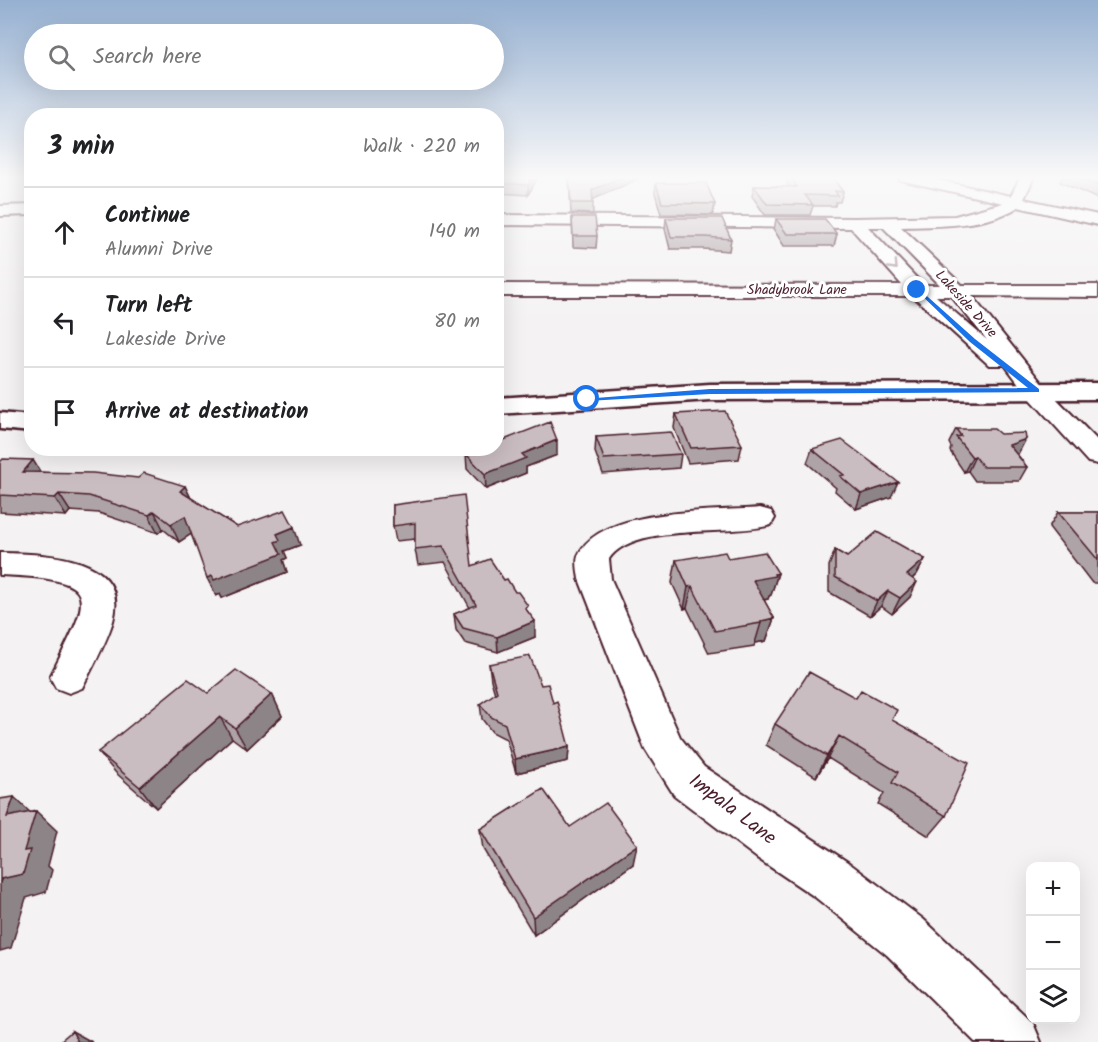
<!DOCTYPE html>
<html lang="en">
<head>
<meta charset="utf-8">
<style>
	:root { --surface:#fff; --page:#f2f2f2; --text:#202124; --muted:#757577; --line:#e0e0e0 }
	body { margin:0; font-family:Kalam,sans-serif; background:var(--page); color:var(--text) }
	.controls { position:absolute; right:18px; bottom:18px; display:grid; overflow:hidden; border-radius:12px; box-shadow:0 6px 24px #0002 }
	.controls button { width:54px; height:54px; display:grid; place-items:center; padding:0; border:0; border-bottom:2px solid var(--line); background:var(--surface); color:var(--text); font:30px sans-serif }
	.stop { position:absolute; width:18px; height:18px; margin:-14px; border:4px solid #1a73e8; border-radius:50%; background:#fff }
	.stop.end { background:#1a73e8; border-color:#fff; box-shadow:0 2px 6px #0008 }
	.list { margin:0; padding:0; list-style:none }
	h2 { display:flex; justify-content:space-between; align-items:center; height:78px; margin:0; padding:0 24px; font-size:26px }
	h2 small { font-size:20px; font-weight:400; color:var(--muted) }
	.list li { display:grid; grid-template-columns:39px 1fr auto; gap:18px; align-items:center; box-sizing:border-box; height:90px; padding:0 24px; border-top:2px solid var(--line) }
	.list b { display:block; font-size:22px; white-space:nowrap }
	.list p { margin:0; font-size:20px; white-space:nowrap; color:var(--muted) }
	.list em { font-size:20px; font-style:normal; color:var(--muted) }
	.icon { flex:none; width:33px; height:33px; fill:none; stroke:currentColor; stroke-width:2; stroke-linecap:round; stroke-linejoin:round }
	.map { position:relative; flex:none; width:1098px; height:1042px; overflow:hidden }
	.search { position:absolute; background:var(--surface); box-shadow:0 6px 24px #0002; left:24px; top:24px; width:480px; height:66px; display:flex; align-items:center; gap:15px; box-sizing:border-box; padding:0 21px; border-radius:33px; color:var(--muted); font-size:22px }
	.panel { position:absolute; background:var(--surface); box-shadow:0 6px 24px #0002; left:24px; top:108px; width:480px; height:348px; border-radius:24px }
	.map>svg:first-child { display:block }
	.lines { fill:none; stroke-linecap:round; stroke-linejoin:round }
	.minor-casing { stroke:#4a1f2b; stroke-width:4 }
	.secondary-casing { stroke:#4a1f2b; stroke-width:5 }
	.minor { fill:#fff; fill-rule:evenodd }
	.secondary { fill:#fff; fill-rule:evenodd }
	.wall { fill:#aea3a6; stroke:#4a1f2b; stroke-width:1.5 }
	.shaded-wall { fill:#8d8487; stroke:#4a1f2b; stroke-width:1.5 }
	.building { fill:#cabdc1; stroke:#4a1f2b; stroke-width:1.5 }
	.oneway { stroke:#ae9aa0 }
	.route { fill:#1a73e8 }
	.labels { text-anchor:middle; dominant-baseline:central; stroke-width:6; stroke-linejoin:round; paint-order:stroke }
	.far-street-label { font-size:14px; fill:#4a1f2b; stroke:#fff }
	.near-street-label { font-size:20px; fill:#4a1f2b; stroke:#fff }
</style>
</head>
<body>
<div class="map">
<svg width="1098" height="1042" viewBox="0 0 1098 1042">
	<rect width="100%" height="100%" fill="#f4f2f2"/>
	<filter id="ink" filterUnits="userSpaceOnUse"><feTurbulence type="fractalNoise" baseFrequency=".0167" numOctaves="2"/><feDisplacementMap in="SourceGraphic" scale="12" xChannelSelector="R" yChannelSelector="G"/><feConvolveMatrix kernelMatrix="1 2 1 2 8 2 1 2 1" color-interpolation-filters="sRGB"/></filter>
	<g filter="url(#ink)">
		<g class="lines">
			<defs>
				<path id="minor" d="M898,177H924L1011,196L1020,177H1034L1024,199L1098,215V225L1018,207C987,227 937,226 901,227L962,285H1098V297L972,296L1044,386L1098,441V464L1088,462L1028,396L1005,365H989L913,296H496V284L902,285L851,228L496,225V215L855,218L955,216L1003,203L900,180ZM868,227H883L940,285H923ZM936,296H951L987,340Z
					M32,205V215L0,216V206Z
					M760,508L771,511L775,518L771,525C729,537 634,522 609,559L611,579L680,737L704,767L849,863L923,919L1033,1023L1041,1042H975L887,955L815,897L757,858L674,795L645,749L579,579C578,572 576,562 578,556C598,507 714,512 760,508Z
					M0,553C43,554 131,554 113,621C106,644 93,666 82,688L69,693L56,688L50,677C91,595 106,579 0,575Z"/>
				<path id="secondary" d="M1098,383V399L710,400L496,414V398L710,384Z
					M0,413L32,416V432L0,429Z"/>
			</defs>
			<!-- minor casing -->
			<use href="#minor" class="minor-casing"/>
			<!-- secondary casing -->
			<use href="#secondary" class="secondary-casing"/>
			<!-- minor -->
			<use href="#minor" class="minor"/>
			<!-- secondary -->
			<use href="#secondary" class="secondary"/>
		</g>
		<!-- wall -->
		<path class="wall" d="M496,177H538L528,195L496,193Z
			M569,177H642L593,199V214L571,213Z
			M788,177H832L843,192L840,202H836L835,206H813L810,215H765L752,196L754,186L789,187L787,183Z
			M1062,177H1098V199L1060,182Z
			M656,183L715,204L713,215L661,214L655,193Z
			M572,217L597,236L596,248L573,247Z
			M666,218L731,239L729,251L703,249H670L665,229Z
			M776,219L837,234L834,246H784L774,230Z
			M676,414L742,445L739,459L688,463L674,428Z
			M956,429L1018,454H1017L1027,467L1019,481H975L968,471L964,472L950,451L951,447L949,443Z
			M596,437L681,454L679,468L603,474L595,452Z
			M812,449L891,497L856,509L835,491L836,488L807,463Z
			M466,454L557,455L526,467V473L486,489L467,469Z
			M0,462L40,472L185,486L191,498L237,527L300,545L284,551L287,558L283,560L287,572L222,598L220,594L216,596L191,534L179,542L163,529L158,533L99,513L70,511L66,516L0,512Z
			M393,505L472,566L504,580L528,612L535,637L498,652L465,643L456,630L454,614L470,608L445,562L418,565L415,549V539L396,541L393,526Z
			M1058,512H1098V583H1092L1049,527Z
			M835,550L847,557L925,559L917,574L912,579L910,597L892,614L881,606L870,616L829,592V566Z
			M728,558L778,573L771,595L769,596L768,599L764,600L774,618L766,641L755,643L754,646L709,653L687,608L684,609L672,583L676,560Z
			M489,664L541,685L553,703L569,747L568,761L516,773L506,739L492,732L482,719L480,704L495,694L491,680Z
			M208,693L272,694L282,716L247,749L232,738L156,808L116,773L98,752Z
			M892,720L946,816L929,836L878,804L884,793L828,758L816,777L766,745L775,724Z
			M570,827L633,864L534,935L483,849L480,829Z"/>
		<!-- shaded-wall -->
		<path class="shaded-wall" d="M532,177H538L528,195V185Z
			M622,177H642L592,200V190Z
			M1026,439L1018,454L1001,459L1009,445Z
			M557,440V455L526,467V473L486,489L485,474L522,454Z
			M975,456L968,471L964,472L972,457Z
			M33,460L44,478L23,472Z
			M898,482L891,497L856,509L861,494Z
			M185,486L193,503L180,491Z
			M59,494L70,511L66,516L55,498Z
			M154,511L163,529L158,533L149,515Z
			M185,516L193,533L179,542L171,524Z
			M294,527L300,545L284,551L287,558L283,560L287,572L222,598L220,594L216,596L207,578L275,542L277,534Z
			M925,559L917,574L899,591L907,575Z
			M778,573L771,595L769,596L768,599L746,602L753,580Z
			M917,582L910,597L892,614L900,598Z
			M692,586L687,608L684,609L688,587Z
			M888,591L881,606L870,616L877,601Z
			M774,618L766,641L755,643L761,623V621Z
			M535,621V637L498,652L497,637Z
			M272,694L282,716L247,749L235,728Z
			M220,717L232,738L156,808L140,787Z
			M839,736L828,758L816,777L827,756Z
			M569,747L568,761L516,773L515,759Z
			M14,797L34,816L36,811L57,831L48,866L52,870L46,892L26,898L11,948L0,951V883L1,879L24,851L7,817Z
			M637,845L633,864L534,935L533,917Z
			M72,1031L92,1042H78Z"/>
		<!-- building -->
		<path class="building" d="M500,177H532L528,185L496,183V181Z
			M569,177H622L592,190L593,203H571Z
			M791,177H832L843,192L835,191L838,196L805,195L813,205L767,204L754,186L797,187Z
			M1076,177H1098V186Z
			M656,183H706L715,204L662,203Z
			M572,217H595L597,236H573Z
			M666,218H722L731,239L705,237H671Z
			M776,219H825L837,234H787Z
			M725,411L742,445L691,448L676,414Z
			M550,422L557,440L522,454L526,458L485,474L466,454L481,448H496V443Z
			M956,429H994L1000,434L1025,433L1026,439L1009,445L1027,467H983L975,456L972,457L956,437L961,436Z
			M671,432L681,454L604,459L596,437Z
			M842,440L898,482L861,494L840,476L844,475L812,449Z
			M3,459L33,460L23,472L93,473L138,478L144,473L185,486L180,491L237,527L285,510L294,527L277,534L280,540L275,542L281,554L214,580L212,576L207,578L185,516L171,524L154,511L149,515L89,496L59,494L55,498L0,495V462Z
			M464,495L472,566L490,559L504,580L507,579L515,592H518L528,606L525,608L535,621L497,637L463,628L454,614L476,605L443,546L415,549V523L393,526V505Z
			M1058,512H1098V560Z
			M877,532L925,559L907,575L917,582L900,598L888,591L877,601L835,577V550L847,557Z
			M725,552L728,558L765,552L778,573L774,574L775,576L753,580L774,618L761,621V623L715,631L692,586L688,587L676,560Z
			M530,656L541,685L548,684L553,703L557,701L569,747L515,759L505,724L491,717L480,704L497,692L489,664Z
			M236,670L272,694L235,728L220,717L140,787L98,752L188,679L208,693Z
			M809,672L856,698L861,690L897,710L892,720L969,763L946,816L892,783L898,772L839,736L827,756L775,724Z
			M543,789L570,827L606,803L637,845L533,917L480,829Z
			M14,797L7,817L36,811L24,851L30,850L23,874L1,879L0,883V799Z
			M72,1031L78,1042H59Z"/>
		<!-- one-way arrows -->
		<defs><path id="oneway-chevron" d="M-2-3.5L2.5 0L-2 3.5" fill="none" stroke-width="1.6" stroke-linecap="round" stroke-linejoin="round" transform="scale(1.5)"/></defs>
		<use class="oneway" href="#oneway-chevron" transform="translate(894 266) rotate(47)"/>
	</g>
	<!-- sky -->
	<linearGradient id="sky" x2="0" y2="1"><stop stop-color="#95b0d1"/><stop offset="0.55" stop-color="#faf9f9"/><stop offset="1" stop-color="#faf9f9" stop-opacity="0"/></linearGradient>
	<rect width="1098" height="323" fill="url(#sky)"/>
	<!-- route -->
	<path class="route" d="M915,289H919L975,339L1039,389V392L710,394L587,401L583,399L710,389L1028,388L970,342Z"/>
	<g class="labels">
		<!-- far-street labels -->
		<g class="far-street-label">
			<text x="797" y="290">Shadybrook Lane</text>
			<text transform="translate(966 304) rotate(48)">Lakeside Drive</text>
		</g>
		<!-- near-street labels -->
		<g class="near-street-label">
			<text transform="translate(732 810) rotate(37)">Impala Lane</text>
		</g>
	</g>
</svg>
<div class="controls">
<button>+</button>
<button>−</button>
<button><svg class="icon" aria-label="layers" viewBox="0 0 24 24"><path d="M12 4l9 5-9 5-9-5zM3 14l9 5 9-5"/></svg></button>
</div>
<div class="stop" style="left:587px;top:399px"></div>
<div class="stop end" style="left:917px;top:290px"></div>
<div class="search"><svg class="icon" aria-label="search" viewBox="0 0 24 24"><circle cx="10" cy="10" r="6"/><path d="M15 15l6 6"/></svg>Search here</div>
<section class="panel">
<h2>3 min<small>Walk · 220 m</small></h2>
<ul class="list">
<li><svg class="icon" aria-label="ahead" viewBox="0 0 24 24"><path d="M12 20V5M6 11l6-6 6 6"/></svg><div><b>Continue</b><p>Alumni Drive</p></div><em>140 m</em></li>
<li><svg class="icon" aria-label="left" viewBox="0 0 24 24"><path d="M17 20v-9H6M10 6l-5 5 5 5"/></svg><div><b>Turn left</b><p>Lakeside Drive</p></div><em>80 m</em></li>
<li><svg class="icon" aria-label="arrive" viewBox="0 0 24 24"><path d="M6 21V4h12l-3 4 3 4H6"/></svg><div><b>Arrive at destination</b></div></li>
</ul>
</section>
</div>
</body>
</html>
